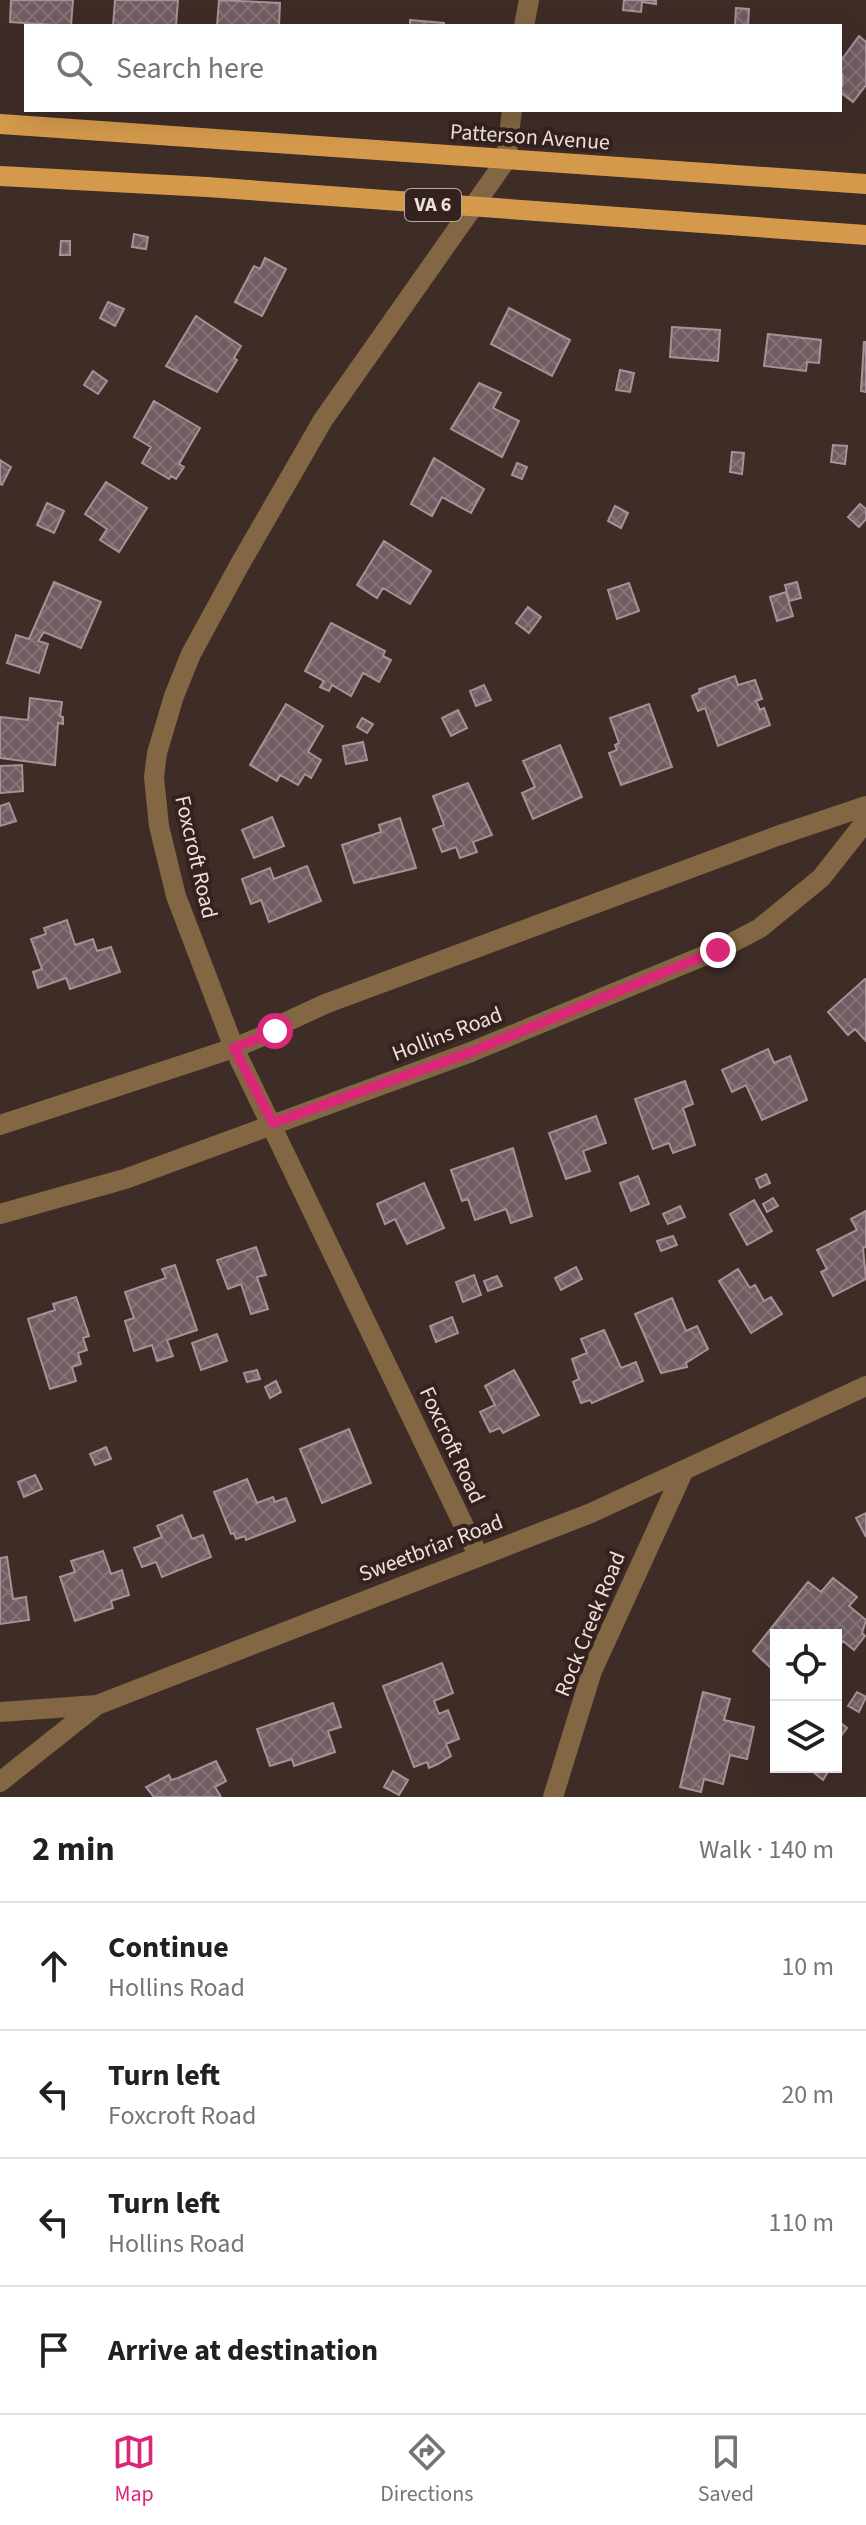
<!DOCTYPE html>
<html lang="en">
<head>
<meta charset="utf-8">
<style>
	:root { --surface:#fff; --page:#f6f6f6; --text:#202124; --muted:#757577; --line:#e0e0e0; --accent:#db2777 }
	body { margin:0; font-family:"Source Sans 3",sans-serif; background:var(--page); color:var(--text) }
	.controls { position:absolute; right:24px; bottom:24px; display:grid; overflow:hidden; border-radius:0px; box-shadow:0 8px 32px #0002 }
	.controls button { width:72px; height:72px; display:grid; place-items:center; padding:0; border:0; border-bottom:2px solid var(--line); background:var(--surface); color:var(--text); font:40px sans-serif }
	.stop { position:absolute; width:24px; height:24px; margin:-18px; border:6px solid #db2777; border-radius:50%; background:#fff }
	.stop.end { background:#db2777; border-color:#fff; box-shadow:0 2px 8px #0008 }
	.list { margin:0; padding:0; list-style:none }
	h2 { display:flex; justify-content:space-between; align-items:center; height:104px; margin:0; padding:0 32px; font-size:34px }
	h2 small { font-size:26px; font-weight:400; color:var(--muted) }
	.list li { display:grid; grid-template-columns:52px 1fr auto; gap:24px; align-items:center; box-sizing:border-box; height:128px; padding:0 32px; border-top:2px solid var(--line) }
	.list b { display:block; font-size:30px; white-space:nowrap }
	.list p { margin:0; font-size:26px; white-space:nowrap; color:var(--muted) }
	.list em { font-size:26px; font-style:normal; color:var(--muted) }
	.icon { flex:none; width:44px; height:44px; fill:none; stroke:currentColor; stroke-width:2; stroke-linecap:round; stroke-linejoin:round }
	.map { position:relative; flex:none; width:866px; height:1797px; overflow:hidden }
	.search { position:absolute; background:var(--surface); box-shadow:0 8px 32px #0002; left:24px; right:24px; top:24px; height:88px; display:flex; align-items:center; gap:20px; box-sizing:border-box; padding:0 28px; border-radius:0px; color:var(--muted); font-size:30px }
	.sheet { height:616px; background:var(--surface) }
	nav { display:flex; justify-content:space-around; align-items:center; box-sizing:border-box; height:112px; border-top:2px solid var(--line); background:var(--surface); font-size:22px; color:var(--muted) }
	nav a { display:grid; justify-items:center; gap:4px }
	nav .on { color:var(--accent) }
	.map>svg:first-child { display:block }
	.building { fill:url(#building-cross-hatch); stroke:#a89196; stroke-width:2 }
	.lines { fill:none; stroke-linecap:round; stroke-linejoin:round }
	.street { stroke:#836643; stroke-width:20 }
	.primary { stroke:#d4994b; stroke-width:20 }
	.route { stroke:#db2777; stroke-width:10 }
	.labels { text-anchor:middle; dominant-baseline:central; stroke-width:8; stroke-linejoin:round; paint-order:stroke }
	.shield { fill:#34221e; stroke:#b6a7a4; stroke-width:2 }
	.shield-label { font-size:20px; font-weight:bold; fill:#ede0dd }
	.street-label { font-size:22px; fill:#ede0dd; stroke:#34221e }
</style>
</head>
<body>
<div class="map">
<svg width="866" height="1797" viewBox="0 0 866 1797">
	<defs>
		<pattern id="building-cross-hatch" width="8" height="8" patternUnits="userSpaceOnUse" patternTransform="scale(2)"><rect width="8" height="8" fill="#705c61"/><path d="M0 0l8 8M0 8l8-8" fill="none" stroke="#857377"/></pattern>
	</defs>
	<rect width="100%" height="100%" fill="#3e2c27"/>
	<!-- building -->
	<path class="building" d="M11,0H73L71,26L10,22Z
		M115,0H178L176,26H113Z
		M219,0L280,3L279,26H217Z
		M624,0H656V4L642,2L641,12L623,10Z
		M736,8L749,9L748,26H735Z
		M410,20L444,23V26H410Z
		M859,36L866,42V85L853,102L840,92L843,81L840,62Z
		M134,234L148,237L146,249L132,247Z
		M61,241H70V255H60Z
		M265,258L286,269L262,316L235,302L254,266L260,269Z
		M108,302L124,309L115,326L100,318Z
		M509,308L570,340L552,376L491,344Z
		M196,316L241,346L234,358L237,360L217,392L166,366Z
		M672,327L720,330L718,361L670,357Z
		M768,334L821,340L819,363L807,362L806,371L764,366Z
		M864,342H866V392L861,391Z
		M620,370L634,373L630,392L616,390Z
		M93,371L107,381L98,394L84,385Z
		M479,383L501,393L493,408L519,421L502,457L451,429Z
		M154,401L200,428L179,464L184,467L176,479L171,476L169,479L142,463L151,447L134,437Z
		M833,445L847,446L845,464L831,462Z
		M732,452L744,453L742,474L730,472Z
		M434,458L484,489L471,513L442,497L432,516L411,504Z
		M0,460L11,467L2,485L0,484Z
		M517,463L527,467L522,479L512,475Z
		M106,482L147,508L119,552L100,540L107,529L85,514Z
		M47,503L64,511L54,533L37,525Z
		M860,504L866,509V519L859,527L848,517Z
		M615,506L628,513L621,528L608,521Z
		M384,541L431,571L410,604L383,588L377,598L357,585Z
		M54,582L101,602L81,648L44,632L38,641L48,644L39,673L7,663L16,635L29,639Z
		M797,582L801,598L789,601L785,585Z
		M629,583L639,611L617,619L608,590Z
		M786,592L793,616L777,621L770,597Z
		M528,607L541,617L529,633L516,623Z
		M331,623L385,651L383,656L391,660L379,682L363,673L351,696L332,685L329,691L320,687L324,681L305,671Z
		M735,676L738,685L755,680L762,699L756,701L760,710L764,708L770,725L718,746L705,708L698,711L692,696L700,692L699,689Z
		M484,685L491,700L476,706L470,691Z
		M30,698L62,702L60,716L63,717V724L58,723L55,765L0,758V717L28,720Z
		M286,704L323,726L308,752L321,760L311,778L305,774L298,785L280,775L277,781L250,765Z
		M649,704L672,767L621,785L609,753L617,750L615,745L619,743L610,718Z
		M458,710L467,728L451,736L442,718Z
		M362,718L373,724L367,733L357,727Z
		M363,742L367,760L346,764L343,746Z
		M560,745L582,797L533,819L522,793L535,787L523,761Z
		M22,765L23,791L0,793V766Z
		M468,783L492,835L473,842L477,852L460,858L456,847L442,852L433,829L444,825L433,796Z
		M9,803L16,821L0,826V806Z
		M272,817L284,846L254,858L242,830Z
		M400,818L416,868L354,883L342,845L381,832L379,825Z
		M307,866L321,901L269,922L261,900L251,904L242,879L270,868L274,879Z
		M67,920L75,945L93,939L97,951L111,947L120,972L70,989L66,978L38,988L33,972L42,969L31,939L46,934L44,928Z
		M865,979L866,980V1041L855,1029L848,1035L828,1012Z
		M768,1049L774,1063L790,1056L807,1100L762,1120L746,1085L732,1092L722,1070Z
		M685,1081L693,1104L683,1108L695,1145L673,1153L669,1143L653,1149L635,1099Z
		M596,1116L606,1143L583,1151L590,1171L566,1179L549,1133Z
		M513,1148L532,1216L511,1223L506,1209L475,1220L468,1199L462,1201L451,1170Z
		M766,1174L770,1183L760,1188L756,1179Z
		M638,1176L649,1204L631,1211L620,1183Z
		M424,1183L444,1228L407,1244L395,1219L385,1224L377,1204Z
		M773,1198L778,1206L767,1212L763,1204Z
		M754,1200L772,1231L747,1245L730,1214Z
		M680,1206L685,1217L668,1224L663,1214Z
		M866,1211V1247L863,1248L866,1279L833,1296L821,1272L827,1269L817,1250L857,1230L851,1219Z
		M673,1236L677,1245L661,1251L657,1241Z
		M256,1247L266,1275L257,1277L268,1309L251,1314L241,1284L228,1289L217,1260Z
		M175,1265L197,1330L167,1340L173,1356L157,1361L152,1345L134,1351L125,1321L134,1318L125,1292L166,1278L162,1269Z
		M576,1267L582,1279L561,1290L555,1278Z
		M738,1269L750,1288L755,1285L764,1301L771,1297L782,1314L751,1333L719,1281Z
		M474,1275L481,1295L463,1302L456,1282Z
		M497,1276L502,1286L488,1291L484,1281Z
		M76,1297L89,1336L83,1338L87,1350L78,1353L81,1364L72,1367L76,1381L50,1389L28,1319L55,1310L53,1304Z
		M672,1298L686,1331L697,1326L708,1349L686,1363L687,1367L661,1373L635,1314Z
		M452,1317L458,1333L436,1342L430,1326Z
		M604,1330L621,1368L636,1362L643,1381L592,1403L590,1400L581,1403L573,1382L579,1379L572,1359L587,1353L581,1339Z
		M217,1334L227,1361L201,1370L192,1343Z
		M257,1370L260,1379L247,1382L244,1373Z
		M514,1370L539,1415L503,1433L500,1428L490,1432L480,1412L495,1405L485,1386Z
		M276,1381L281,1392L270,1398L265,1387Z
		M349,1429L371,1483L322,1503L300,1449Z
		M106,1447L111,1459L95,1465L90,1454Z
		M35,1475L42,1489L24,1497L18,1482Z
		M247,1479L257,1503L273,1497L275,1502L286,1498L295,1521L246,1540L245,1536L236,1539L234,1533L231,1534L214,1492Z
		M866,1513V1537L856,1518Z
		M182,1515L192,1539L203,1535L211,1557L162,1577L156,1562L142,1567L134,1548L162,1537L157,1526Z
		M103,1551L111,1574L122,1570L129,1595L111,1601L113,1608L75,1621L60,1577L75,1572L71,1561Z
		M7,1557L13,1599L26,1597L29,1620L0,1624V1558Z
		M833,1578L857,1597L849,1606L866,1620L862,1633L865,1636L854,1650L843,1641L836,1651V1635H776V1673L753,1651L808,1582L821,1592Z
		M442,1663L453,1693L434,1701L439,1714L448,1710L459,1739L446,1744L451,1756L438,1764L429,1768L427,1762L414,1767L383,1686Z
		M703,1692L730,1699L724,1720L754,1727L747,1759L730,1755L723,1784L704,1779L701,1792L680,1787Z
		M857,1692L866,1697L859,1712L848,1706Z
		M333,1703L341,1727L328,1731L335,1752L294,1766L292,1759L270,1766L257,1729Z
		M837,1720L847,1728L838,1740L836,1738Z
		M216,1761L226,1781L215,1787L221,1797H154L146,1787L169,1775L171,1780L178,1778Z
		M807,1767H831L823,1780Z
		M393,1771L408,1780L399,1795L384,1787Z"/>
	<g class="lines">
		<!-- street -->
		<path class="street" d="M524,26L529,0
			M0,1125L234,1048L275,1031L286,1022L325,1004L777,836L866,806
			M0,1214L125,1179L471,1052L718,950L760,928L821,878L866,821
			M478,1555L234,1048L176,896L159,826L154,777L157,753L174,696L191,654L240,564L323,420L506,160L512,110
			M0,1712L97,1705L591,1513L866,1386
			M0,1782L97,1705
			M553,1797L592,1671L683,1472"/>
		<!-- primary -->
		<path class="primary" d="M0,124L866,184
			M0,176L207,187L866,235"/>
	</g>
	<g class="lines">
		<!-- route -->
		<path class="route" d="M275,1031L234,1048L273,1123L471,1052L718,950"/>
	</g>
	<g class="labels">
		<!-- shield labels -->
		<rect class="shield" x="405" y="189" width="56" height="32" rx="6"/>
		<g class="shield-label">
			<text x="433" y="205">VA 6</text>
		</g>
		<!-- street labels -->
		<g class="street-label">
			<text transform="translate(530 137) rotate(4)">Patterson Avenue</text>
			<text transform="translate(196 857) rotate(77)">Foxcroft Road</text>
			<text transform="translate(447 1034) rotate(-21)">Hollins Road</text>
			<text transform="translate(452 1445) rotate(65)">Foxcroft Road</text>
			<text transform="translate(431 1548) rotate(-21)">Sweetbriar Road</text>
			<text transform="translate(590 1624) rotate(-68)">Rock Creek Road</text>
		</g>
	</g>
</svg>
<div class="controls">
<button><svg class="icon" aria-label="locate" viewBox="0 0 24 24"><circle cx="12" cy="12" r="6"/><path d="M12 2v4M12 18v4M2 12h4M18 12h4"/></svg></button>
<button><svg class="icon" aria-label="layers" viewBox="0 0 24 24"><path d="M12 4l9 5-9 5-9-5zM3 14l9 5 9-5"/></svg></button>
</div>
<div class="stop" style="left:275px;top:1031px"></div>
<div class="stop end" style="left:718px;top:950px"></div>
<div class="search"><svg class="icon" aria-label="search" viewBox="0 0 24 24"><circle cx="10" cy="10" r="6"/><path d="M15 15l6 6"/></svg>Search here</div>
</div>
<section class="sheet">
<h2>2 min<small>Walk · 140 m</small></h2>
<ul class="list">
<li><svg class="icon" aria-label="ahead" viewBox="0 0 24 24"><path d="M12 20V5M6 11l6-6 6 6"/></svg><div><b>Continue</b><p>Hollins Road</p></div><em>10 m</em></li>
<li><svg class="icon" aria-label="left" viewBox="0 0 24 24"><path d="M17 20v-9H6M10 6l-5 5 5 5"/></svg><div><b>Turn left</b><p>Foxcroft Road</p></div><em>20 m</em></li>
<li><svg class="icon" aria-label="left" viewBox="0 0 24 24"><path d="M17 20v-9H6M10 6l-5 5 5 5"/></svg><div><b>Turn left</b><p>Hollins Road</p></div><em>110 m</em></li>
<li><svg class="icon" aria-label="arrive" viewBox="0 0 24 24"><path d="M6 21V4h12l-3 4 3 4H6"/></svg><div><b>Arrive at destination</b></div></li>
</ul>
</section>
<nav>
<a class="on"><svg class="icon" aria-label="map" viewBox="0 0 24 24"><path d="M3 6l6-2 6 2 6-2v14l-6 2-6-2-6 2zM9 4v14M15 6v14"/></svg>Map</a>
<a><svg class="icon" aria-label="directions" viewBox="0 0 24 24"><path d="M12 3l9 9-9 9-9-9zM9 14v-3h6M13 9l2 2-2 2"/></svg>Directions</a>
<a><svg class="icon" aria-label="saved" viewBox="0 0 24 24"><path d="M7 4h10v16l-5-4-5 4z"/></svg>Saved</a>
</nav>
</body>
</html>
